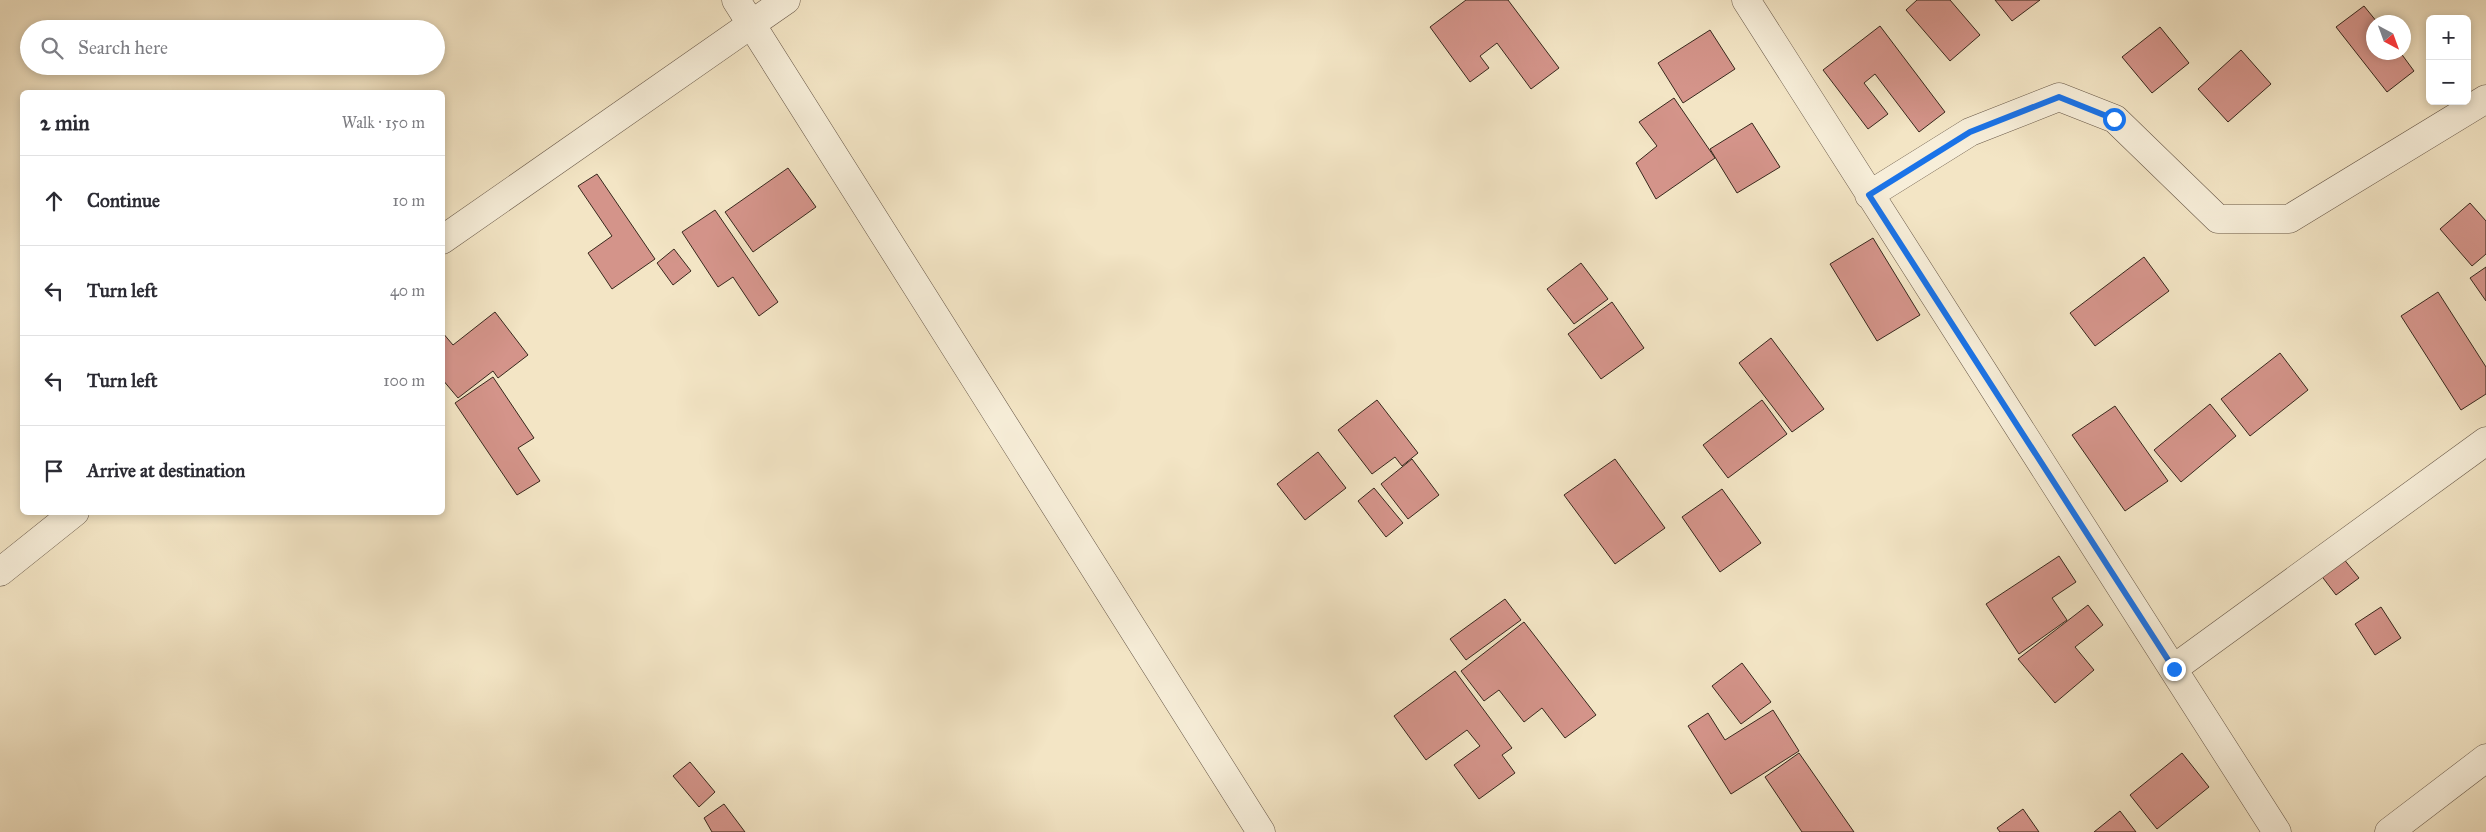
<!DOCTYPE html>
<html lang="en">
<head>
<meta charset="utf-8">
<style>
	:root { --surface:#fff; --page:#f7f7f7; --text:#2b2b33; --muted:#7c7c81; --line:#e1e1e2 }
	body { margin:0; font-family:"IM FELL Great Primer",serif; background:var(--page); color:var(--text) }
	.controls { position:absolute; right:15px; top:15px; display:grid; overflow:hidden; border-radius:8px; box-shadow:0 2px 8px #0003 }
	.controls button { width:45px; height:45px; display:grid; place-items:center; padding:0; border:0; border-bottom:1px solid var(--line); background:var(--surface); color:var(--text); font:25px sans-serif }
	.compass { position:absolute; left:2366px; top:15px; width:45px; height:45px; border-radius:50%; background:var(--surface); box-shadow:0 2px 8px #0003; rotate:139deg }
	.stop { position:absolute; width:15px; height:15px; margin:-11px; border:4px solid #1a73e8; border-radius:50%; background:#fff }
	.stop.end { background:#1a73e8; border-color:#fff; box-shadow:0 1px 5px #0008 }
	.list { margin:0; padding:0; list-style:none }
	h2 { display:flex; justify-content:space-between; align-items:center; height:65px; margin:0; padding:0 20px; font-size:21px }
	h2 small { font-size:16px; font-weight:400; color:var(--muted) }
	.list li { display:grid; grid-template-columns:32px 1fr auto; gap:15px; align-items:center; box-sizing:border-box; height:90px; padding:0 20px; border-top:1px solid var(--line) }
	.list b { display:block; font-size:19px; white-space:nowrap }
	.list em { font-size:16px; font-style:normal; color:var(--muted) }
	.icon { flex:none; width:28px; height:28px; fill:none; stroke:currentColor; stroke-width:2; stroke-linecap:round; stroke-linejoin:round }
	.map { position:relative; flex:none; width:2486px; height:832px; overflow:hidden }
	.search { position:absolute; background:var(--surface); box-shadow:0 2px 8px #0003; left:20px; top:20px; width:425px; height:55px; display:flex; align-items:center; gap:12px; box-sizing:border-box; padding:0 18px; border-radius:28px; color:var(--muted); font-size:19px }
	.panel { position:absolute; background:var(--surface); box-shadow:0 2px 8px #0003; left:20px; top:90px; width:425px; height:425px; border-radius:8px }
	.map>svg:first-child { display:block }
	.building { fill:#d4948a; stroke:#38281d }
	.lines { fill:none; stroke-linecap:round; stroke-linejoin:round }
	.minor-casing { stroke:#675747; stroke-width:29 }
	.minor { stroke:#f7eed9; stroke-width:28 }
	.route { stroke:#1a73e8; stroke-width:6 }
</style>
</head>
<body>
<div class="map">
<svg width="2486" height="832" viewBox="0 0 2486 832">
	<rect width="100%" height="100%" fill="#f3e5c5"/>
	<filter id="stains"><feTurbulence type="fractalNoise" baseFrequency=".004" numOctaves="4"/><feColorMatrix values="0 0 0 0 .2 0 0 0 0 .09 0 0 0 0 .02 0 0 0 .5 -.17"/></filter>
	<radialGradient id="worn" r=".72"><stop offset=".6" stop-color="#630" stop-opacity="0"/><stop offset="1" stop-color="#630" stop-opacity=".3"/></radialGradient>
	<!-- building -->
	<path class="building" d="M1466,0H1508L1559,68L1531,89L1497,43L1480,56L1489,68L1470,82L1430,27Z
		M1917,0H1950L1980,35L1950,61L1906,10Z
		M1995,0H2040L2012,21Z
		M2364,6L2377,22H2374V52H2400L2414,71L2387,92L2336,27Z
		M1880,26L1945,112L1919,132L1875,74L1864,83L1888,114L1868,129L1823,70Z
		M2160,27L2189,63L2152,93L2122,57Z
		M1710,30L1735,69L1683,103L1658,63Z
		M2241,50L2271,84L2228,122L2198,89Z
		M1674,98L1715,158L1656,199L1636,163L1657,146L1639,122Z
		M1752,123L1780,167L1737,193L1710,149Z
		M788,168L816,207L753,252L725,212Z
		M597,174L655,259L612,289L588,253L612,236L578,186Z
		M2470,203L2486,221V254L2472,266L2440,229Z
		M715,210L778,302L759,316L733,277L718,287L682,232Z
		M1873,238L1920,315L1877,341L1830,264Z
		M674,249L691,271L673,285L657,263Z
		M2144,257L2169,291L2095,346L2070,313Z
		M1581,263L1608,299L1574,324L1547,289Z
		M2486,267V301L2470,278Z
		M2438,292L2486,367V394L2461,410L2401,316Z
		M1612,302L1644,348L1601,379L1568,334Z
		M495,312L528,355L498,378L493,371L458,398L442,379V332L453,345Z
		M1771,338L1824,409L1792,432L1739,363Z
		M2280,353L2308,390L2250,436L2221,399Z
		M493,377L534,438L518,448L540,481L517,495L455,403Z
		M1377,400L1418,453L1402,466L1395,457L1372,474L1338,430Z
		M1762,400L1787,434L1728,478L1703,445Z
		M2210,404L2236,436L2181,482L2154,450Z
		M2115,406L2168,481L2125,511L2072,435Z
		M1318,452L1346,488L1305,520L1277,484Z
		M1412,459L1439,495L1408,519L1381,484Z
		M1615,459L1665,528L1615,564L1564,495Z
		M1374,488L1403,523L1386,537L1358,501Z
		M1722,489L1761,543L1720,572L1682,517Z
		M2339,553L2359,578L2336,595L2317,570Z
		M2059,556L2076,582L2052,598L2067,620L2019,654L1986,604Z
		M1505,599L1521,620L1466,660L1450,639Z
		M2088,605L2103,625L2075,647L2094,670L2055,703L2018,659Z
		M2381,607L2401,638L2375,655L2355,624Z
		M1524,622L1596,715L1565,738L1542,708L1524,722L1499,690L1484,701L1461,671Z
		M1742,663L1771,702L1741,724L1712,686Z
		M1455,671L1512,748L1502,755L1515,773L1479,799L1454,765L1480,746L1467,730L1426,760L1394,716Z
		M1773,710L1799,751L1731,794L1688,726L1708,713L1725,740Z
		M1799,753L1854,832H1802L1765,777Z
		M2182,753L2209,787L2157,829L2130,795Z
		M690,762L715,792L699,807L673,776Z
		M724,804L745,832H712L704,818Z
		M2023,809L2039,832H2000L1997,828Z
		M2120,811L2136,832H2094Z"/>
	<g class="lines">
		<defs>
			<path id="minor" d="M736,0L1261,832
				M1746,0L2277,832
				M1869,195L1970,132L2059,97L2115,119L2218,219H2289L2486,99
				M442,240L786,0
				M0,572L75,512
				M2173,669L2486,441
				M2389,832L2486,758"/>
		</defs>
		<!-- minor casing -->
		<use href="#minor" class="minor-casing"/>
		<!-- minor -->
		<use href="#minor" class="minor"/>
	</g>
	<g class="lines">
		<!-- route -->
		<path class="route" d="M2114,119L2059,97L1970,132L1869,195L2174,669"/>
	</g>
	<rect width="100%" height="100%" filter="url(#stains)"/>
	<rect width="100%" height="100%" fill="url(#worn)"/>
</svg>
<div class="controls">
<button>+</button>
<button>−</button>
</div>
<svg class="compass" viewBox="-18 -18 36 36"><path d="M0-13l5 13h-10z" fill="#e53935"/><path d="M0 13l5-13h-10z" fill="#7c7c81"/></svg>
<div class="stop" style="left:2114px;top:119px"></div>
<div class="stop end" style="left:2174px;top:669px"></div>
<div class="search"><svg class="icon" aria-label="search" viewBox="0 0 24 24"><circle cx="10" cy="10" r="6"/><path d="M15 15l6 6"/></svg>Search here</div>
<section class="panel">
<h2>2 min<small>Walk · 150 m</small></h2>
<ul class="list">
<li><svg class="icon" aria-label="ahead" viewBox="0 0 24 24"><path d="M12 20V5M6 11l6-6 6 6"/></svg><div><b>Continue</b></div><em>10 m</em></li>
<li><svg class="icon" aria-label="left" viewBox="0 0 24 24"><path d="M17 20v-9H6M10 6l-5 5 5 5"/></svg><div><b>Turn left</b></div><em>40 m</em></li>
<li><svg class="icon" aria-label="left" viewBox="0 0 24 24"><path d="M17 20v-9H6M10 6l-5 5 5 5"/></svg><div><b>Turn left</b></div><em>100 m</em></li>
<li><svg class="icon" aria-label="arrive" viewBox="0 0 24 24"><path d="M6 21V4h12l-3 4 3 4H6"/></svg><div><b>Arrive at destination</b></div></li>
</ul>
</section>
</div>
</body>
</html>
